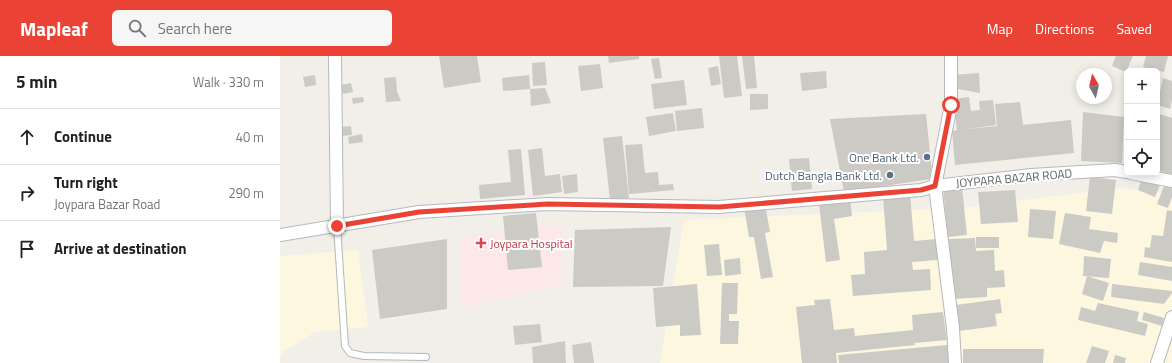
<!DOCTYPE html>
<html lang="en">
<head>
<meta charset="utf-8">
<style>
	:root { --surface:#fff; --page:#f6f6f6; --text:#202124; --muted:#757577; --line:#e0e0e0; --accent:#ea4335 }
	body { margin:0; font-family:"Titillium Web",sans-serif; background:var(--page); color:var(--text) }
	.controls { position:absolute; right:12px; top:12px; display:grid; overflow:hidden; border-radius:6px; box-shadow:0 2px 10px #0003 }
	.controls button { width:36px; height:36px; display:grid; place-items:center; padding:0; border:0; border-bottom:1px solid var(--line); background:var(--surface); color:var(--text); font:20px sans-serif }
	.compass { position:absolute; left:796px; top:12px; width:36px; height:36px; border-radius:50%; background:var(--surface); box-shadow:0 2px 10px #0003; rotate:352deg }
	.stop { position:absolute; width:12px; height:12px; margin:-9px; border:3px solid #ea4335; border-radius:50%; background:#fff }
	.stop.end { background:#ea4335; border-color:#fff; box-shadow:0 1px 4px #0008 }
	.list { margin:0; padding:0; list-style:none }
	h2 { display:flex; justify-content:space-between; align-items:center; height:52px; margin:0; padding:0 16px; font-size:17px }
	h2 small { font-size:13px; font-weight:400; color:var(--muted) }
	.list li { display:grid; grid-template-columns:26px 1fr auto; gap:12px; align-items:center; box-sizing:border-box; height:56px; padding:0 16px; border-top:1px solid var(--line) }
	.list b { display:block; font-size:15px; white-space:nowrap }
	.list p { margin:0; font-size:13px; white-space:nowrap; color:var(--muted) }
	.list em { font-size:13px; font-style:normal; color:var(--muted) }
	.icon { flex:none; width:22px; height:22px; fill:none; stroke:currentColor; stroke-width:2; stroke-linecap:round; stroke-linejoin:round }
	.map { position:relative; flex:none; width:892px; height:307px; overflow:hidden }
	header { display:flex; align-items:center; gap:24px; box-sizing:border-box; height:56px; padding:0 20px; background:var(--accent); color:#fff }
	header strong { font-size:19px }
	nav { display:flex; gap:22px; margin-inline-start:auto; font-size:14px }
	.search { width:280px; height:36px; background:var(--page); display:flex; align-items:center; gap:10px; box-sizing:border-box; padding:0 14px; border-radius:6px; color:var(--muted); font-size:15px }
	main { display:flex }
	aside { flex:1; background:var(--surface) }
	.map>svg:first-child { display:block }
	.commercial { fill:#fef7e0 }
	.medical { fill:#fce8e6 }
	.building { fill:#cccac5 }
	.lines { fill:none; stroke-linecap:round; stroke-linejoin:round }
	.lane-casing { stroke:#b5b8bc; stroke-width:8 }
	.street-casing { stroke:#b5b8bc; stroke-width:14 }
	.lane { stroke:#fff; stroke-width:6 }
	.street { stroke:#fff; stroke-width:12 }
	.route { stroke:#ea4335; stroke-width:5 }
	.service-dot { fill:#5c6f8a; stroke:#fff; stroke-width:1.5 }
	.health-dot { fill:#e0444e; stroke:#fff; stroke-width:1.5 }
	.labels { text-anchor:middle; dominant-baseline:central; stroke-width:4; stroke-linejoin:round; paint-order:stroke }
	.service-label { font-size:12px; fill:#4e5e75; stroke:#fff; text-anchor:end }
	.street-label { font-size:12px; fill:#5f6368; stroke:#fff }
	.health-label { font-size:12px; fill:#be3a42; stroke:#fff; text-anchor:start }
</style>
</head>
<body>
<header>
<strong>Mapleaf</strong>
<div class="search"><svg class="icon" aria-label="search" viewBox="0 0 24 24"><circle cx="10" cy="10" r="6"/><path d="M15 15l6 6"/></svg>Search here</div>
<nav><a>Map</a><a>Directions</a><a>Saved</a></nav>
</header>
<main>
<aside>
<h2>5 min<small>Walk · 330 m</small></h2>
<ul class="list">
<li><svg class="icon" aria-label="ahead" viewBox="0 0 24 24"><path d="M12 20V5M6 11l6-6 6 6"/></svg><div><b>Continue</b></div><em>40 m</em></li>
<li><svg class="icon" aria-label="right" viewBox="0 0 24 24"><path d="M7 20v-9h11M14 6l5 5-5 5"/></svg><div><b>Turn right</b><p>Joypara Bazar Road</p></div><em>290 m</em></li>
<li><svg class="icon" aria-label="arrive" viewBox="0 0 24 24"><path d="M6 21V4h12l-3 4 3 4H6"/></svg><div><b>Arrive at destination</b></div></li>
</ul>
</aside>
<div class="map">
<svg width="892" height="307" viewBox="0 0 892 307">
	<rect width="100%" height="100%" fill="#f1efe8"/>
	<!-- commercial -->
	<path class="commercial" d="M840,132L892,139V307H380L404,164L681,152Z
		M78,194L88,271L35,276L3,296L0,304V200Z"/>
	<!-- medical -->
	<path class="medical" d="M282,169V228L180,252L179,181Z"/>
	<!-- building -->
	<path class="building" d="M159,0H197L201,26L164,32Z
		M328,0H359V3L329,7Z
		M439,0H457L462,40L444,42Z
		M462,0H474L477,32L466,33Z
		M836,0H853L846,16L832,10Z
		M866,0H888L884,16L863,11Z
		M379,2L382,22L375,23L371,3Z
		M265,6L267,29L253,30L252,7Z
		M320,8L323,32L301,35L298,10Z
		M438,10L441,28L431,30L428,12Z
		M546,15L547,32L522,35L520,17Z
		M699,17L700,37L673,32L672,19Z
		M35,19L36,29L25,31L23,21Z
		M249,19L250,33L223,35L222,22Z
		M116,21L117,35L121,45L106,46L104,22Z
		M883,22L892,25V44L890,53L877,49Z
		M404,24L407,49L374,53L371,28Z
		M71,27L73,36L63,38L61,29Z
		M265,32L271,47L251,50L250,33Z
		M470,38H488V53L470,54Z
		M83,41L84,46L73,48L72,42Z
		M689,41L691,55L700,54L699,45L713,44L716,69L688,73L717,70L715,48L740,46L743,69L791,64L794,97L675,109L672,75L677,74L673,43Z
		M422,52L424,72L397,75L395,55Z
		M803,56L844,61L842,107L801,105Z
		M393,57L396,75L369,80L366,61Z
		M877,57L892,62V118L877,114Z
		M646,58L652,117L651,123L564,136L550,63Z
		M71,70L72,79L61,80L60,71Z
		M82,78L83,86L69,88L68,81Z
		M342,80L349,142L330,144L323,82Z
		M362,88L365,117L378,116L379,129L393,128L394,134L349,138L345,89Z
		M262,92L265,120L280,118L282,136L253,140L248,94Z
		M241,93L245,139L200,143L199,129L231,126L228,94Z
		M529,102L532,133L512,135L509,103Z
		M297,118L298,136L284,138L282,120Z
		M810,121L836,124L832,158L806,155Z
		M862,122L880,129L875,141L858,134Z
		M884,130L892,132V141L888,152L877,148Z
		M682,131L687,179L668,181L663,133Z
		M735,134L738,166L701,168L698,136Z
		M630,138L634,185L656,183L658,204L632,206L633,214L650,213L651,234L573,240L571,219L585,218L584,196L607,194L603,140Z
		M570,143L572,160L554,163L560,204L546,206L539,148Z
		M485,148L490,176L485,177L493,221L481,223L474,181H469L464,151Z
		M750,153L776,155L773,183L748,181Z
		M887,154L892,155V206L864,201L865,191L870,192L872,179L883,180Z
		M256,157L262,211L228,214L223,160Z
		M785,157L811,161L809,173L838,177L837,187L824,185L820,197L779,188Z
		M391,171L383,230L293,231L295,174Z
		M696,181H719V192H696Z
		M695,182L696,195L714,194L715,215L724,214L725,231L707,232V241L672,243L669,183Z
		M167,183V253L100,263L92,194Z
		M439,188L442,219L427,220L424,189Z
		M804,200L831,203L829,222L803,220Z
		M460,202L461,218L445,220L444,204Z
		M860,206L892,211V225L858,219Z
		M807,220L829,227L823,245L802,238Z
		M442,227H458L457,258H449V265H459L458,288H440Z
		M417,228L421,279L400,280V269L376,271L373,232Z
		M832,228L892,235V237L884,248L831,241Z
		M550,243L554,274L574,272L575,280L633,274L632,259L663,256L667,284L635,287L634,282L635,289L556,297L557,307H522L516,251L535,249L534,244Z
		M720,243L722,257L715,258L717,270L679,275L676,249Z
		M818,247L859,256L857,265L868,268L865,280L798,264L801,251L815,255Z
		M864,256L884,262L882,270L862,264Z
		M260,268L262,286L235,289L233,270Z
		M285,285L286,307H253L252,291Z
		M311,286L314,307H294L292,289Z
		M667,289L669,307H559L558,299Z
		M812,290L829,295L825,307H806Z
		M683,293H764L763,307H683Z
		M835,299L846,302L845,307H833Z"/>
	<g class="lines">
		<defs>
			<path id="lane" d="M57,170L65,290L70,297L84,300L146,301"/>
			<path id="street" d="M55,0L57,170
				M671,0V49L655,130L673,272L675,307
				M851,117L892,125
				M0,179L139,156L268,148L439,151L641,134L655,130L751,119L835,114L847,116
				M877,307L892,261"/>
		</defs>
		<!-- lane casing -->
		<use href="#lane" class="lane-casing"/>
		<!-- street casing -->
		<use href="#street" class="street-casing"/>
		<!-- lane -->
		<use href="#lane" class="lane"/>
		<!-- street -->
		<use href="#street" class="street"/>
	</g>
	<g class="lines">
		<!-- route -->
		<path class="route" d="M57,170L139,156L268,148L439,151L641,134L655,130L671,49"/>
	</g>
	<!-- markers -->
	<g class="service-dot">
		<circle cx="647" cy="101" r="4"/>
		<circle cx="610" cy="119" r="4"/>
	</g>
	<path class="health-dot" d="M199 181h4v4h4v4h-4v4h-4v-4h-4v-4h4z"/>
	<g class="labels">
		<!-- service labels -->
		<g class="service-label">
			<text x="639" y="101">One Bank Ltd.</text>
			<text x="602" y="119">Dutch Bangla Bank Ltd.</text>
		</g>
		<!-- street labels -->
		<g class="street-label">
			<text transform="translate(734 122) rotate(-5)">JOYPARA BAZAR ROAD</text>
		</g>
		<!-- health labels -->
		<g class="health-label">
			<text x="210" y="187">Joypara Hospital</text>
		</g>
	</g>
</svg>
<div class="controls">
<button>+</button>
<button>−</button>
<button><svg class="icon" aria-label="locate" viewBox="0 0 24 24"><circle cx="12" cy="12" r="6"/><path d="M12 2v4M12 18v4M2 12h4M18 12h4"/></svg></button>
</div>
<svg class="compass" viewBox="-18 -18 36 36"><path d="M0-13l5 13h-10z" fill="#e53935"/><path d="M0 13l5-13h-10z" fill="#757577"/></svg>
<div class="stop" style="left:671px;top:49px"></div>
<div class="stop end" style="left:57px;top:170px"></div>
</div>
</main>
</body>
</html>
